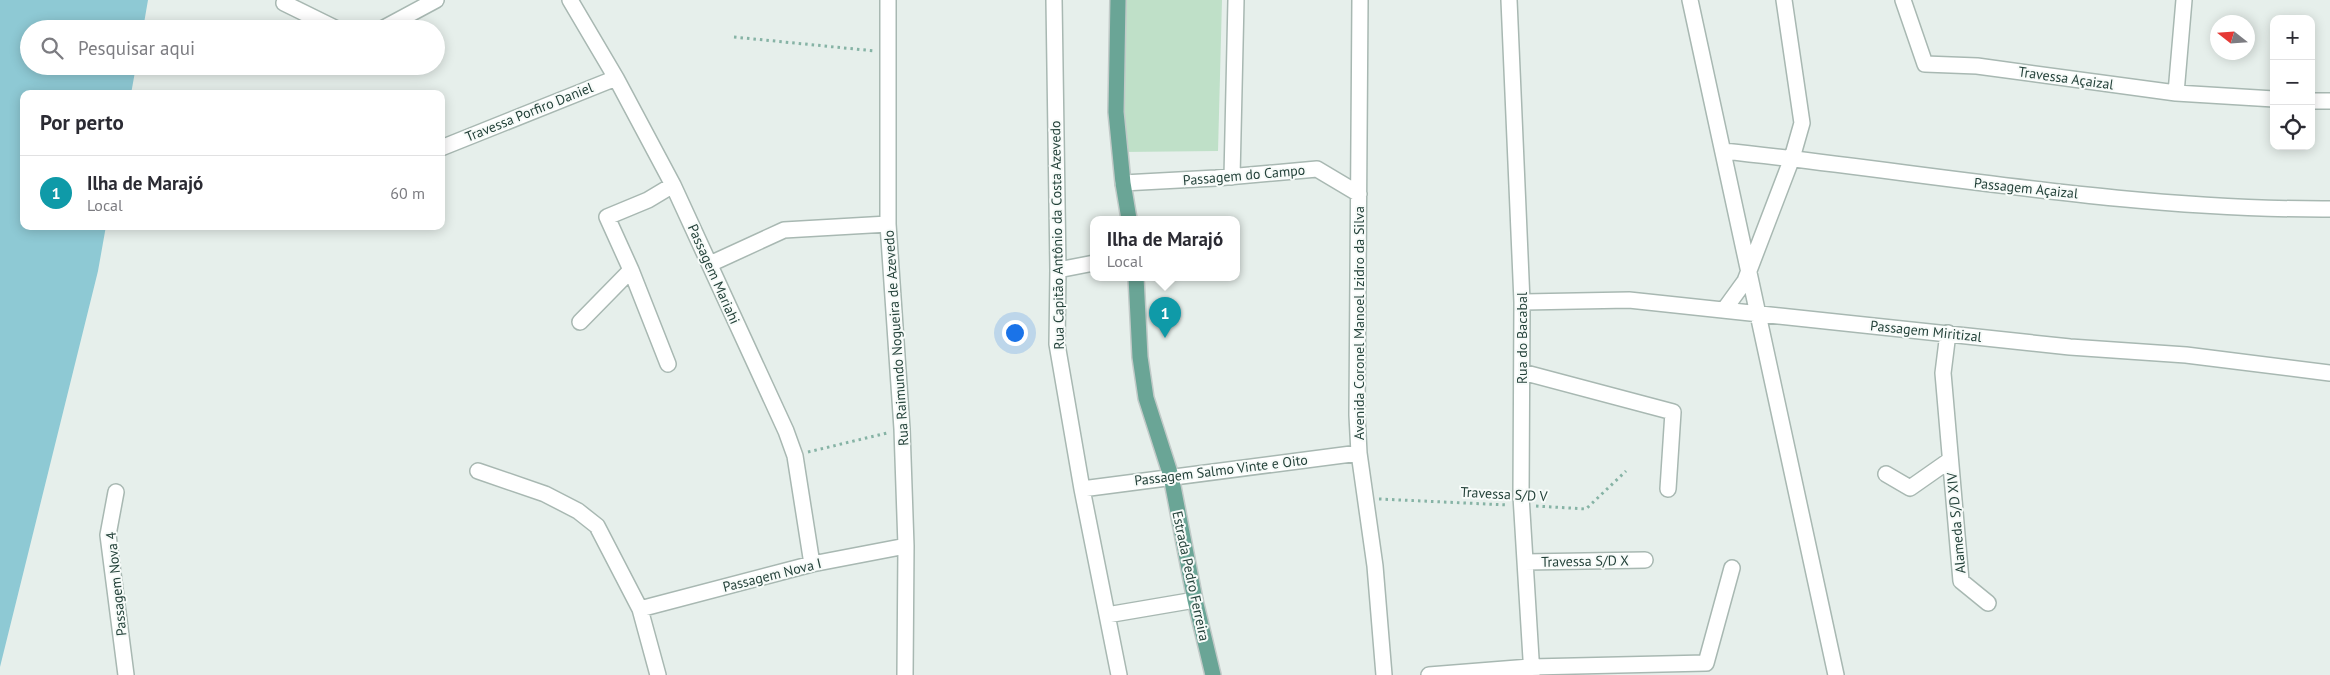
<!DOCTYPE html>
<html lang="pt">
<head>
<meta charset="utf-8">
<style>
	:root { --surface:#fff; --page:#f7f7f7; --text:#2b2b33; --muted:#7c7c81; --line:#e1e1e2; --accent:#2563eb }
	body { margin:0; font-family:"PT Sans",sans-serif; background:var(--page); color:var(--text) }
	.controls { position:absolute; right:15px; top:15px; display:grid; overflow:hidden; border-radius:10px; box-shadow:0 2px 12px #0003 }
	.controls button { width:45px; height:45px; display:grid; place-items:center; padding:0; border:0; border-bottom:1px solid var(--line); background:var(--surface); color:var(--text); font:25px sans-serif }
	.compass { position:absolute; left:2210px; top:15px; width:45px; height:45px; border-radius:50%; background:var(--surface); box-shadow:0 2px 12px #0003; rotate:287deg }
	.you { position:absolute; left:1014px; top:332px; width:18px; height:18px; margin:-12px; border:4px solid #fff; border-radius:50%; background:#1a73e8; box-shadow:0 0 0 8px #1a73e833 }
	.badge { display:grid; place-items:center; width:32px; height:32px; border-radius:50%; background:var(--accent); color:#fff; font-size:16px; font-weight:700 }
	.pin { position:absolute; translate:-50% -41px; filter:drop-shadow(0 1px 2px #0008) }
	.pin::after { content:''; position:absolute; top:26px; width:18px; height:15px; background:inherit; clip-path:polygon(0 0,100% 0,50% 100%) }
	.popup { position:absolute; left:1090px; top:216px; width:150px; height:65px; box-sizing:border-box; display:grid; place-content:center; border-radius:10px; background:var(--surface); filter:drop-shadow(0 1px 4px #0005); font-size:16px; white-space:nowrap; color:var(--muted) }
	.popup b { font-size:19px; color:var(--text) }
	.popup::after { content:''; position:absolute; left:50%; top:100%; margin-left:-10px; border:10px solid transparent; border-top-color:var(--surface) }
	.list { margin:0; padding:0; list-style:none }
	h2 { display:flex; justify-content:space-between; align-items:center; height:65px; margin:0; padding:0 20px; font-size:21px }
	h2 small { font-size:16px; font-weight:400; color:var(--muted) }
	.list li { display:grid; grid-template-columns:32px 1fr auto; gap:15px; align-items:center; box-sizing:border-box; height:75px; padding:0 20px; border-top:1px solid var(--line) }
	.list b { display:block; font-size:19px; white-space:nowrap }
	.list p { margin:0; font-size:16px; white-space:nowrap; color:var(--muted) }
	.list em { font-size:16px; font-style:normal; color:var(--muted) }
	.icon { flex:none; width:28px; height:28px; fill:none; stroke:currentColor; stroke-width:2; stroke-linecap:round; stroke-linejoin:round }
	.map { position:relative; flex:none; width:2330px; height:675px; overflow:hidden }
	.search { position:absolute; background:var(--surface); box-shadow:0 2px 12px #0003; left:20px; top:20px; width:425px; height:55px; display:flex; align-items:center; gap:12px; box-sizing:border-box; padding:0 18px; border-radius:28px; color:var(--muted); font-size:19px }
	.panel { position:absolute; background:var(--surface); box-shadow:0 2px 12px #0003; left:20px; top:90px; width:425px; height:140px; border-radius:10px }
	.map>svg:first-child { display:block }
	.green { fill:#bfe0c8 }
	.water { fill:#8ec9d4 }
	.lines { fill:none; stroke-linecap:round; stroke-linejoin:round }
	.minor-casing { stroke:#a8b8b2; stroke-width:18 }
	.major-casing { stroke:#c2cac8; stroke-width:18 }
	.path { stroke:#86b3a5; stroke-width:3; stroke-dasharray:2.5 4; stroke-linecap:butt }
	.minor { stroke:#fff; stroke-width:15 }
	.major { stroke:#6aa596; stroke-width:15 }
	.labels { text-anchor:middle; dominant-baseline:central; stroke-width:4; stroke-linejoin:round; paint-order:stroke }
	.street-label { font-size:14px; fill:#24423a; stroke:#f7fbf9 }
</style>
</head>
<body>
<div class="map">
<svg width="2330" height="675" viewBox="0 0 2330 675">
	<rect width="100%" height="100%" fill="#e6efeb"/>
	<!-- green -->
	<path class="green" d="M1119,0H1222L1218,151L1122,152Z"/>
	<!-- water -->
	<path class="water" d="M0,0H148L143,29H29V66H136L131,94H24V226H106L98,271L0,667Z"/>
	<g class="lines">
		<defs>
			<path id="minor" d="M570,0L616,78L673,185L786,431L795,456L812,564
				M888,0V224L902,429L906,546L905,675
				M1054,0L1058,270L1057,344L1082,489L1119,675
				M1360,0L1357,415L1359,453L1375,566L1384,675
				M1509,0L1522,302L1521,496L1532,675
				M1690,0L1836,675
				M1903,0L1925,64L1977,66L2176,93L2274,99
				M284,3L337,29
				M382,29L436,0
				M2176,93L2184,0
				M2311,101H2330
				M441,148L616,78
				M1723,151C1925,172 2126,210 2330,209
				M1232,177L1236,0
				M1123,183L1216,178L1317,169L1359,194
				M710,264L784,230L888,224
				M631,270L668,364
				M1058,270L1094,263
				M1522,302L1629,300L2070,347L2186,355L2330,373
				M1724,310L1745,281L1792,158L1802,123L1784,0
				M580,322L631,270L607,217L648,200L673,185
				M1948,333L1943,373L1961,581L1988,603
				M1522,372L1673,412L1668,489
				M478,471L545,494L578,511L597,526L640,609L658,675
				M1886,474L1910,488L1950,460
				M1082,489L1359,453
				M116,492L108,535L126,675
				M1525,562L1645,560
				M640,609L812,564L906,546
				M1107,615L1195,600
				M1429,675L1531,667L1706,663L1732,568"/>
			<path id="major" d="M1118,0L1116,112L1123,183L1129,219
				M1136,277L1140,357L1146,398L1171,476L1195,600L1213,675"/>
		</defs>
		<!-- minor casing -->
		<use href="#minor" class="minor-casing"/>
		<!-- major casing -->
		<use href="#major" class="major-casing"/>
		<!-- path -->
		<path class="path" d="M734,37L875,51
			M808,452L887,433
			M1379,499L1508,505
			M1536,506L1586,509L1626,471"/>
		<!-- minor -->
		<use href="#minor" class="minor"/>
		<!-- major -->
		<use href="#major" class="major"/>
	</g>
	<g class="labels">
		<!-- street labels -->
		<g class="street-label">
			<text transform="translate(2066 78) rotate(8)">Travessa Açaizal</text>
			<text transform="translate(529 112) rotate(-22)">Travessa Porfiro Daniel</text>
			<text transform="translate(1244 175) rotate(-5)">Passagem do Campo</text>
			<text transform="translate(2026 188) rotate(6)">Passagem Açaizal</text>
			<text transform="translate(1057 235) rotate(-91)">Rua Capitão Antônio da Costa Azevedo</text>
			<text transform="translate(714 274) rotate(66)">Passagem Mariahi</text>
			<text transform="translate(1359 323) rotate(-90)">Avenida Coronel Manoel Izidro da Silva</text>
			<text transform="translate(1926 331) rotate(6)">Passagem Miritizal</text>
			<text transform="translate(896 338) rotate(-94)">Rua Raimundo Nogueira de Azevedo</text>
			<text transform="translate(1522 338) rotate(-90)">Rua do Bacabal</text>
			<text transform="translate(1221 470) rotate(-7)">Passagem Salmo Vinte e Oito</text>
			<text transform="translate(1504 494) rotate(3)">Travessa S/D V</text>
			<text transform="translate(1956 523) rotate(-95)">Alameda S/D XIV</text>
			<text transform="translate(1585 561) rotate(-1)">Travessa S/D X</text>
			<text transform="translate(772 575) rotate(-14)">Passagem Nova I</text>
			<text transform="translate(1191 576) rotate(78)">Estrada Pedro Ferreira</text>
			<text transform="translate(116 584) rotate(-96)">Passagem Nova 4</text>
		</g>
	</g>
</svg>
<div class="controls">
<button>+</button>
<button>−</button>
<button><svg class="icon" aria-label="locate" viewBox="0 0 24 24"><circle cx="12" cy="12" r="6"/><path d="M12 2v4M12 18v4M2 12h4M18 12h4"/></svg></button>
</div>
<svg class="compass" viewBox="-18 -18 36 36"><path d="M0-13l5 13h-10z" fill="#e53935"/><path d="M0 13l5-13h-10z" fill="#7c7c81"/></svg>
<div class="you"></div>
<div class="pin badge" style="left:1165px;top:338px;background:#0f9aa8">1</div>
<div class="popup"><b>Ilha de Marajó</b>Local</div>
<div class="search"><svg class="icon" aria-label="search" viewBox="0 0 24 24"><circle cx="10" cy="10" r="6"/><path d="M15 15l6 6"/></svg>Pesquisar aqui</div>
<section class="panel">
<h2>Por perto<small></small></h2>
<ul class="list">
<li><span class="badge" style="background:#0f9aa8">1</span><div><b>Ilha de Marajó</b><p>Local</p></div><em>60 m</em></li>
</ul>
</section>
</div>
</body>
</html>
